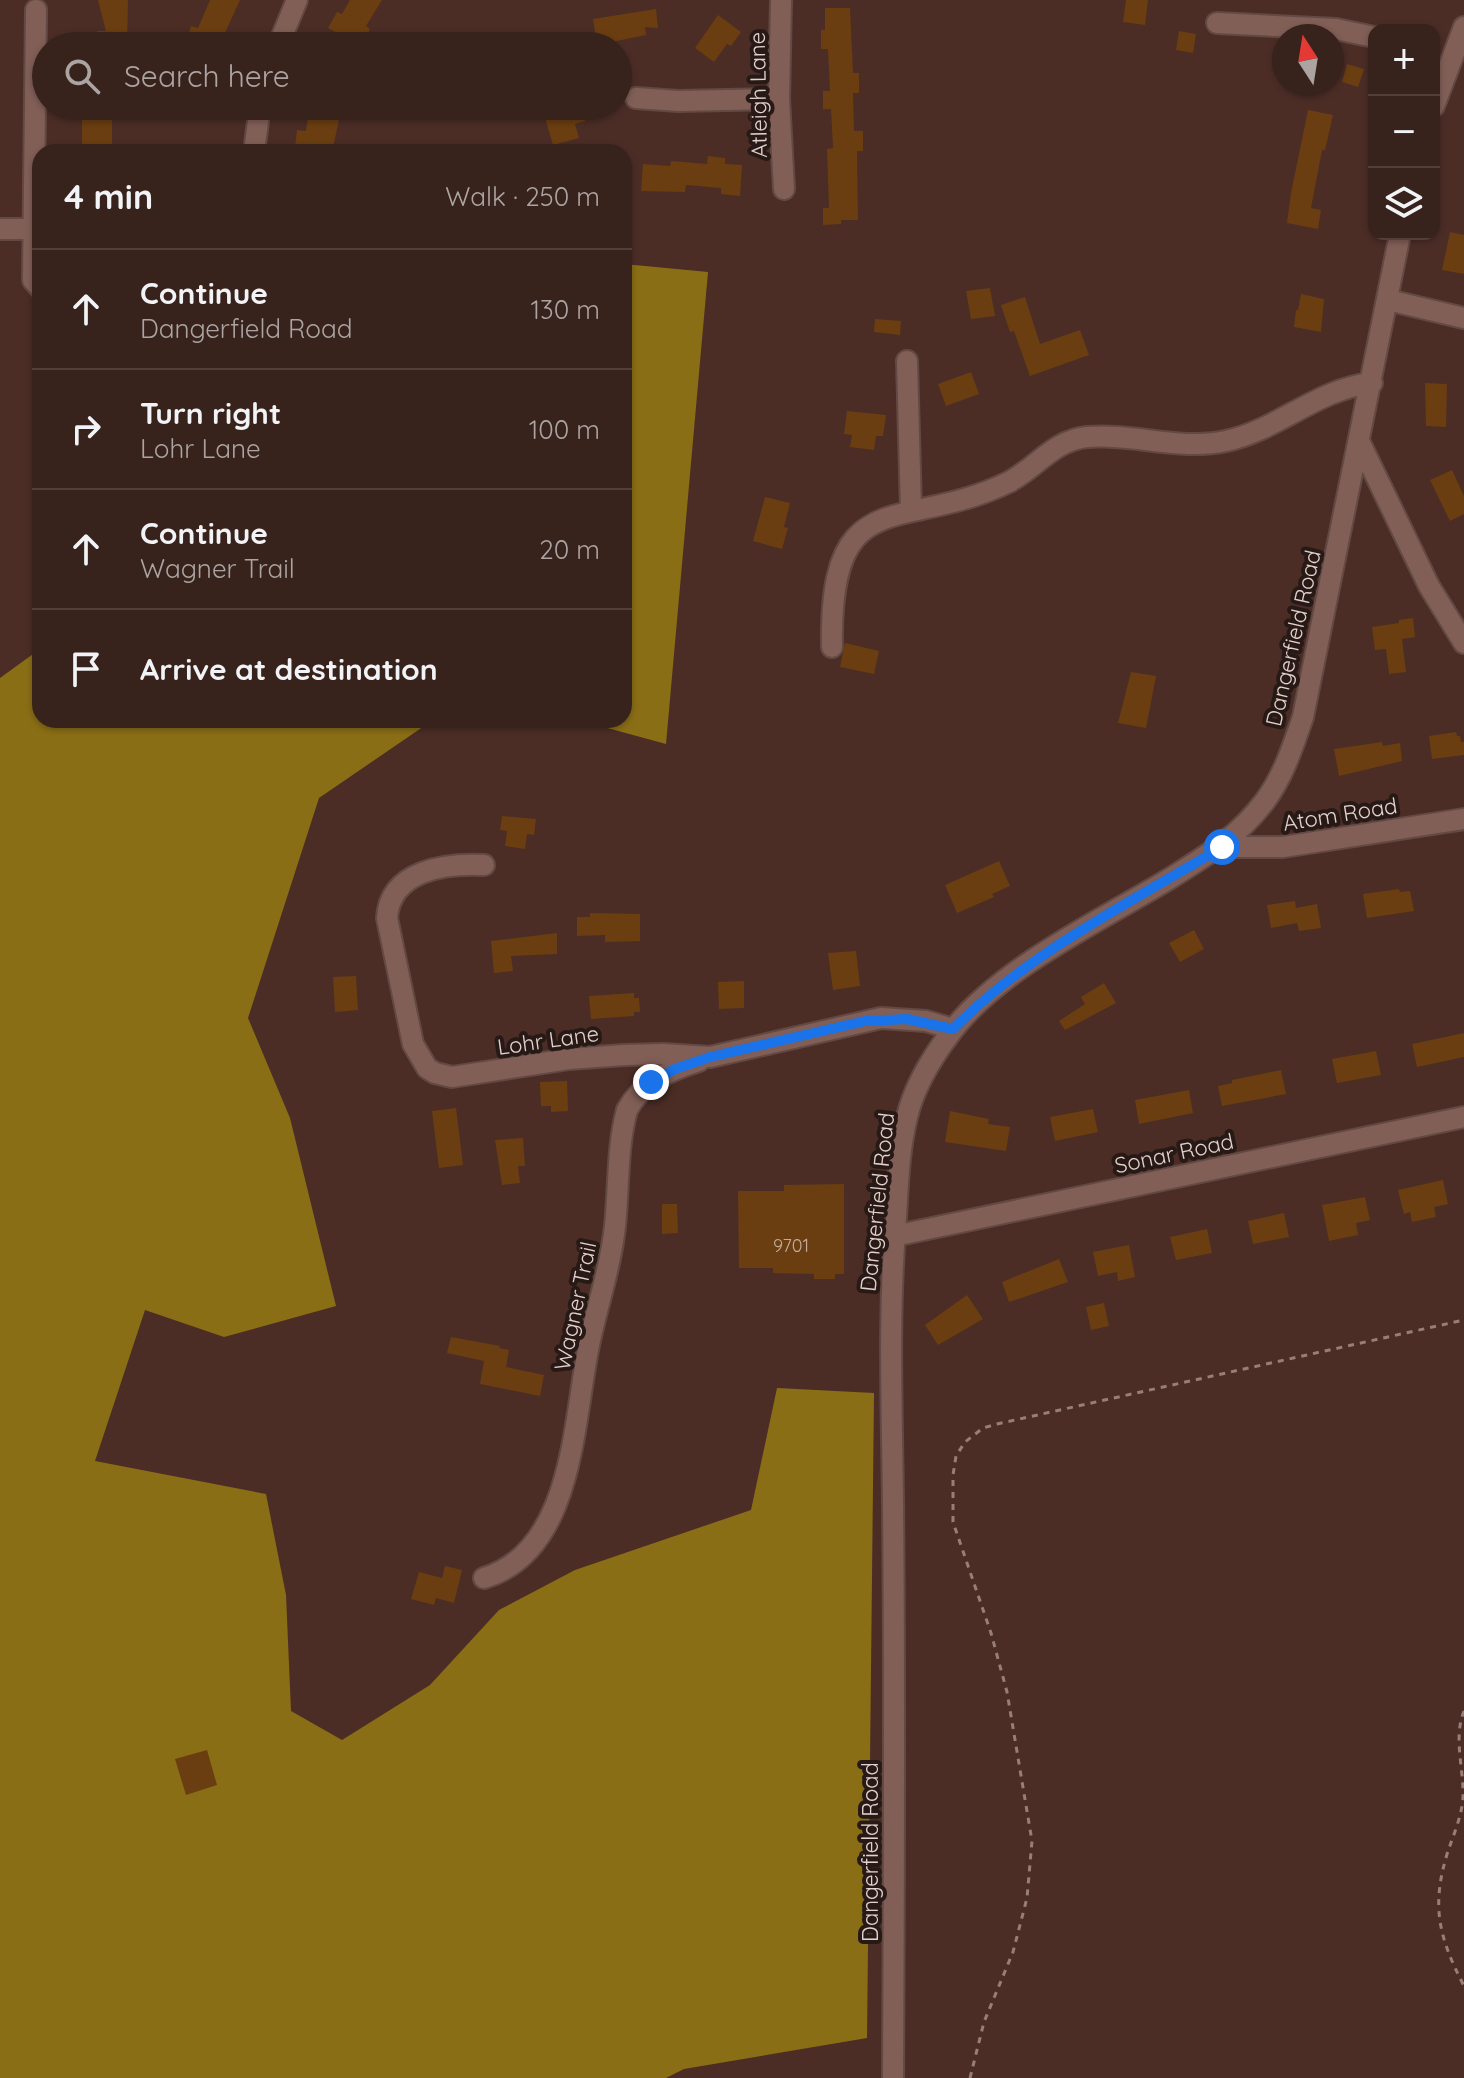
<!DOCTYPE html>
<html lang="en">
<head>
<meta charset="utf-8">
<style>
	:root { --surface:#38221c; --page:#432f29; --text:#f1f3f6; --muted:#aba4a3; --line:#523f3b }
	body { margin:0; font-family:Quicksand,sans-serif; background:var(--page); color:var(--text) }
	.controls { position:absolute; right:24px; top:24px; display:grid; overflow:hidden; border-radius:16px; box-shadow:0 2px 6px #0004 }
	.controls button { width:72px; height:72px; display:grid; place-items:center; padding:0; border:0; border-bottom:2px solid var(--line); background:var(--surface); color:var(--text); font:40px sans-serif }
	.compass { position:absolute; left:1272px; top:24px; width:72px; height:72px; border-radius:50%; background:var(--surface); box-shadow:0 2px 6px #0004; rotate:348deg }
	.stop { position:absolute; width:24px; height:24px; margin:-18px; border:6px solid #1a73e8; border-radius:50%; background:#fff }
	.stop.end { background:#1a73e8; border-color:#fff; box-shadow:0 2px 8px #0008 }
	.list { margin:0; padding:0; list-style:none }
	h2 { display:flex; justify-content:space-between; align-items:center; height:104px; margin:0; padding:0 32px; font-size:34px }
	h2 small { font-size:26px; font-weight:400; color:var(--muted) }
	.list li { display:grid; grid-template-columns:52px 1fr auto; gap:24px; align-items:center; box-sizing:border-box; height:120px; padding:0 32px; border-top:2px solid var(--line) }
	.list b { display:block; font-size:30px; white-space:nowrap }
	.list p { margin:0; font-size:26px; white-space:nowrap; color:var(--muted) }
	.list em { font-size:26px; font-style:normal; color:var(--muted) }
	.icon { flex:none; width:44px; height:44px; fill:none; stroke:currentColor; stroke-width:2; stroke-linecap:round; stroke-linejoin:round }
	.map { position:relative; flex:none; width:1464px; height:2078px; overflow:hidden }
	.search { position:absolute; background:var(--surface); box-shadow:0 2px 6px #0004; left:32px; top:32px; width:600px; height:88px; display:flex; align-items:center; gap:20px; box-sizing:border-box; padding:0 28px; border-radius:44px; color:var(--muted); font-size:30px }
	.panel { position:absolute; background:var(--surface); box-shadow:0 2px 6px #0004; left:32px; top:144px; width:600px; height:584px; border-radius:24px }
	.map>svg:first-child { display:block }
	.forest { fill:#8a6e16 }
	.building { fill:#6a3e11 }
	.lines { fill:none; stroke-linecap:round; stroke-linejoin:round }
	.minor-casing { stroke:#634943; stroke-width:24 }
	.path { stroke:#977e78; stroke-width:3; stroke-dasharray:6 6; stroke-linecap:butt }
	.minor { stroke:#815f57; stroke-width:20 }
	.route { stroke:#1a73e8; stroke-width:10 }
	.labels { text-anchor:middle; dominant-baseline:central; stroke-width:8; stroke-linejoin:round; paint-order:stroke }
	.number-label { font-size:18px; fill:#c6ac9d }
	.street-label { font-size:22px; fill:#e5d1cc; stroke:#271a16 }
</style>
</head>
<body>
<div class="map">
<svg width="1464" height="2078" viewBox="0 0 1464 2078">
	<rect width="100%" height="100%" fill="#4b2d26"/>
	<!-- forest -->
	<path class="forest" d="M624,264L708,272L666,744L578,720H624Z
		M40,649V720H433L319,798L248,1018L290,1118L336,1306L224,1337L145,1310L95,1461L266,1494L286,1595L291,1711L342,1740L430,1685L499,1610L575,1570L751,1510L777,1388L874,1393L867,2038L684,2069L666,2078H0V678Z"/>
	<!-- building -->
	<path class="building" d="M98,0H128L127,46H97V31H106Z
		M210,0H240L224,35L250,41L249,46H186L191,26L198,28Z
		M350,0H382L366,26L370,29L361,46H330L337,33L328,28L337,12L342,14Z
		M1126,0H1148L1145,25L1123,22Z
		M825,8H850L853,73H859V93H853L854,131H863V151H857L858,220H841V224L823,225V208H829L827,149L833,148L831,109H823V91H830L828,49H821V30H825Z
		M656,9L658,28L645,27L646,35L597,45L593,19Z
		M718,15L741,32L731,46L727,44L714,62L695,48Z
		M1179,31L1196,34L1193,53L1176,50Z
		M1347,64L1364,69L1358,87L1342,82Z
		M82,106H112V152H82Z
		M169,106H210L209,120L168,116Z
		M571,106H581L585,121L575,124L579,138L553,145L544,114Z
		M1308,110L1333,115L1325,150H1322L1311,208L1321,210L1318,229L1287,223L1291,193Z
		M308,117L339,120L332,152L295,148L297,130L306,131Z
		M708,156L725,158V164L742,165L740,196L721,194V188L686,185L685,192L641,191L643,164L670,166L671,161L707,164Z
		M1450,232L1464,235V274L1442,270Z
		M990,288L995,316L971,319L966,291Z
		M1301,294L1324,299L1321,332L1294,327L1296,310H1298Z
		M1025,297L1040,344L1080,330L1089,355L1030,376L1014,331L1010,332L1001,305Z
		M875,319L901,321L900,335L874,332Z
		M971,372L979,394L946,406L938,384Z
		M1425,383L1447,384L1446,427L1426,426Z
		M847,411L886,415L883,436H876L874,450L850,447L852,435L844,434Z
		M1452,470L1464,496V514L1450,521L1430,480Z
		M765,497L790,503L784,527L788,528L782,549L753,541Z
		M1413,618L1415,637L1402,639L1406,672L1389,674L1386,649L1375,650L1372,627L1399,623V620Z
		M845,643L879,651L874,674L840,667Z
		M1131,672L1156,676L1146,728L1118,723Z
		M1456,732L1457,736H1460L1461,742H1464V755L1432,759L1429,736Z
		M1382,742L1383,746L1400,743L1402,761L1339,776L1334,749Z
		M502,816L536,819L534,835L527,834L525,849L505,846L507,831L500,830Z
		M999,861L1010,886L992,894L994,897L957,913L945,885Z
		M1399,889L1400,892L1410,891L1414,911L1367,918L1363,894Z
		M1295,901L1296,908L1317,904L1321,928L1299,931L1297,923L1271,928L1267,905Z
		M590,913L640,914V941L605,942V935L577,936V917H590Z
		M1194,930L1204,949L1180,962L1169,943Z
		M557,933V954L511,956L513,971L494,973L491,941Z
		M856,951L860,986L833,990L828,953Z
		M356,976L358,1010L335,1012L333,977Z
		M744,981V1008L719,1009L718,982Z
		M1104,983L1116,1003L1065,1030L1059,1021L1085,1004L1081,997Z
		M634,993V998H639L640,1012H634V1016L591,1019L589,996Z
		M1464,1033V1057L1417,1067L1412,1044Z
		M1376,1051L1381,1075L1337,1083L1332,1059Z
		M1281,1070L1286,1094L1222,1106L1218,1086L1232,1083V1080Z
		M567,1081L568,1111L551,1112V1106H541L540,1082Z
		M1189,1090L1193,1113L1139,1124L1135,1100Z
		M456,1108L463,1165L439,1168L432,1111Z
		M1093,1109L1098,1132L1055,1141L1050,1117Z
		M950,1111L989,1119L988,1124L1010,1127L1006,1151L945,1142Z
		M523,1138L525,1166H518L520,1183L502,1185L495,1140Z
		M1443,1180L1448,1204L1434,1207L1436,1217L1412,1222L1410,1212L1404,1214L1398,1190Z
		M844,1184V1274H835V1279H814V1274L773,1273V1268H739L738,1191H784V1185Z
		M1365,1197L1370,1220L1356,1223L1358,1235L1329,1241L1322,1205Z
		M662,1204H677L678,1233L662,1234Z
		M1284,1213L1289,1237L1253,1244L1248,1221Z
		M1207,1229L1212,1253L1176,1260L1170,1237Z
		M1129,1245L1135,1277L1118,1281L1117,1272L1098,1276L1093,1252Z
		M1059,1259L1068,1282L1009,1302L1002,1282Z
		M967,1295L983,1319L938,1345L925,1325Z
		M1104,1303L1109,1326L1091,1330L1086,1307Z
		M451,1337L500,1346L499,1348L509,1350L506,1367L544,1375L540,1396L480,1384L484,1361L447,1353Z
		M445,1566L462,1570L454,1603L436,1598L434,1605L411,1599L419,1572L442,1578Z
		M207,1750L217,1785L186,1795L175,1759Z"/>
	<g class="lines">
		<defs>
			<path id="minor" d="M781,0L779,99L784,189
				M36,10L33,280L40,288
				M1217,23L1336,29L1374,37
				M278,46L297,0
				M636,98L678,101L779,99
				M1434,106L1464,27
				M254,152L260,106
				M0,229H40
				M1388,300L1464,318
				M907,361L911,510
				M1360,443L1429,586L1464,643
				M832,647C829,479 902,534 1009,482C1036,468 1054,440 1087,437C1133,433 1180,451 1226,441C1278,430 1317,389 1372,383
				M1222,847H1283L1464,819
				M484,865C446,863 390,870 387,918L413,1044L427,1068L435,1073L452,1077L569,1059L624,1055L663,1054L710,1057L881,1018L926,1021L953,1029
				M894,1236L1464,1117
				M484,1578C574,1551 573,1421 589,1345C597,1305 611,1267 615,1226C619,1188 617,1146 627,1110C642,1082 670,1070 699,1061
				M893,2078C894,1887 895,1695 893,1504C892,1408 888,1313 896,1217C898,1184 899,1149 907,1117C914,1087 931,1059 949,1035C997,969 1100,921 1169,879C1206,856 1238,837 1265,801C1284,775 1293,746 1303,717L1400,234"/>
		</defs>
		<!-- minor casing -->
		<use href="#minor" class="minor-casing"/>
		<!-- path -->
		<path class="path" d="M1464,1711C1453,1738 1464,1769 1463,1797C1462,1815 1454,1834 1448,1851C1431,1905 1438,1936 1464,1986
			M970,2078L984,2022L1013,1952L1027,1898L1032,1841L1007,1692L991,1633L953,1522V1475L956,1456L965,1442L983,1428L997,1424L1464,1320"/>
		<!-- minor -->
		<use href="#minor" class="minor"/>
	</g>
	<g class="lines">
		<!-- route -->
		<path class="route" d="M651,1082L675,1069L710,1057L865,1021L907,1019L953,1029C1029,952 1130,903 1222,847"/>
	</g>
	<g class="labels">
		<!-- number labels -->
		<g class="number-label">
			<text x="791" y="1245">9701</text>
		</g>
		<!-- street labels -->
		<g class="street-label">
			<text transform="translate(758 95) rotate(-91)">Atleigh Lane</text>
			<text transform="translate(1293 638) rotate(-77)">Dangerfield Road</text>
			<text transform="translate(1340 814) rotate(-9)">Atom Road</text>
			<text transform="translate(548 1040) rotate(-8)">Lohr Lane</text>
			<text transform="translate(1174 1153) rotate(-12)">Sonar Road</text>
			<text transform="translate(877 1202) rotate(-84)">Dangerfield Road</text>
			<text transform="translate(575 1306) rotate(-78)">Wagner Trail</text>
			<text transform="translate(870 1852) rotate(-90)">Dangerfield Road</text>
		</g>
	</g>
</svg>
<div class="controls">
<button>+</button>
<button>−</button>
<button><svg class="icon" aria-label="layers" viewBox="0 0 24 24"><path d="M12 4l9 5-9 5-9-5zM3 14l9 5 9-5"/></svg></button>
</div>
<svg class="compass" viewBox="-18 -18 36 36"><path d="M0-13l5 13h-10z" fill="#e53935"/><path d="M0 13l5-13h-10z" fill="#aba4a3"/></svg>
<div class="stop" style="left:1222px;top:847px"></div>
<div class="stop end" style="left:651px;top:1082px"></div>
<div class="search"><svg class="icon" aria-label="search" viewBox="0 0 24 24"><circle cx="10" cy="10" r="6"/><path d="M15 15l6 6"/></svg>Search here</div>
<section class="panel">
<h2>4 min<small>Walk · 250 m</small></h2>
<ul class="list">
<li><svg class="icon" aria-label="ahead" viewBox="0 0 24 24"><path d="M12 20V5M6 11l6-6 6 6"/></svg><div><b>Continue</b><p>Dangerfield Road</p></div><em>130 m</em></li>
<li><svg class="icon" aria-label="right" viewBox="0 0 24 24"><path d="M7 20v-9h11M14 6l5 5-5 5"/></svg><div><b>Turn right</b><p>Lohr Lane</p></div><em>100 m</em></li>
<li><svg class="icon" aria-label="ahead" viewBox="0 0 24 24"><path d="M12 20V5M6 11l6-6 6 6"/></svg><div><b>Continue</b><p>Wagner Trail</p></div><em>20 m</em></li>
<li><svg class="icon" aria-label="arrive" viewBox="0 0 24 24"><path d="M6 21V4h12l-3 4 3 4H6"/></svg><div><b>Arrive at destination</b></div></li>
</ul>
</section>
</div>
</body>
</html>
